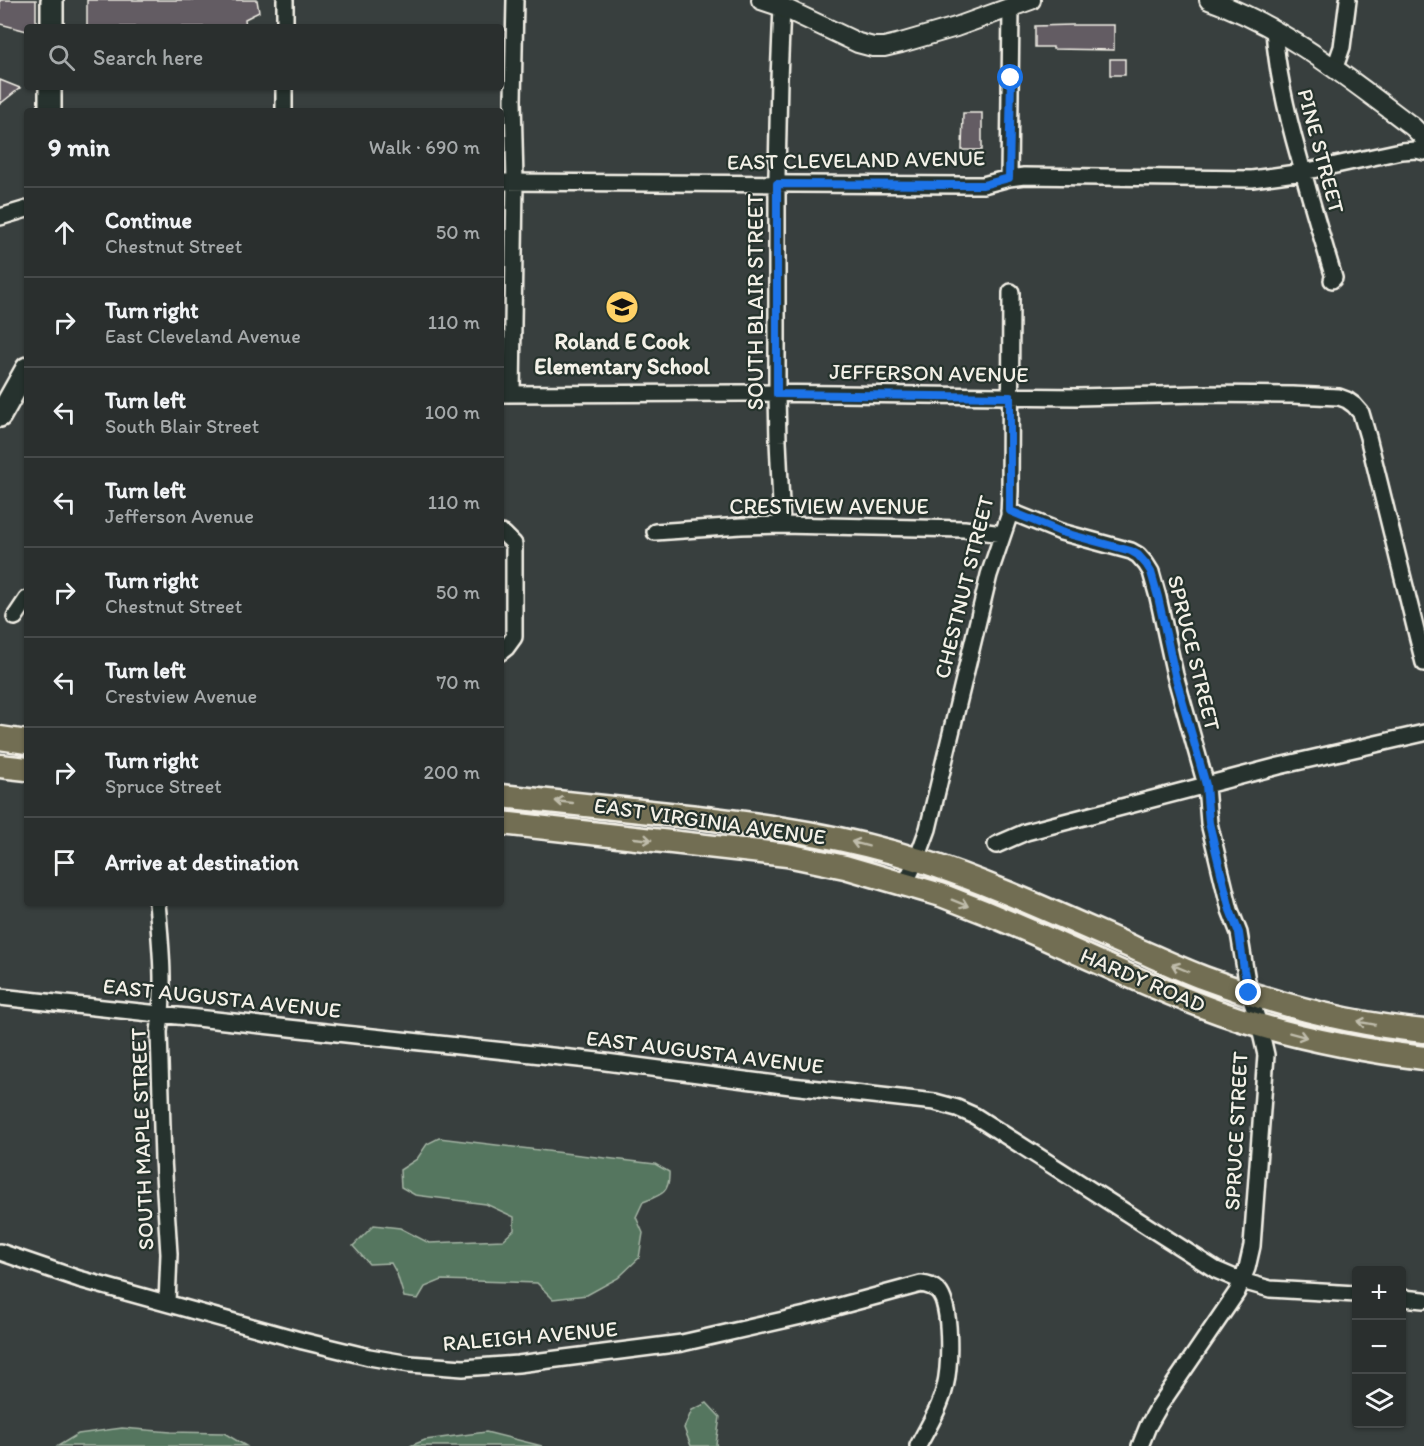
<!DOCTYPE html>
<html lang="en">
<head>
<meta charset="utf-8">
<style>
	:root { --surface:#2a2f2e; --page:#363b3a; --text:#f1f3f6; --muted:#a5a9aa; --line:#464a4a }
	body { margin:0; font-family:Itim,sans-serif; background:var(--page); color:var(--text) }
	.controls { position:absolute; right:18px; bottom:18px; display:grid; overflow:hidden; border-radius:6px; box-shadow:0 2px 4px #0004 }
	.controls button { width:54px; height:54px; display:grid; place-items:center; padding:0; border:0; border-bottom:2px solid var(--line); background:var(--surface); color:var(--text); font:30px sans-serif }
	.stop { position:absolute; width:18px; height:18px; margin:-14px; border:4px solid #1a73e8; border-radius:50%; background:#fff }
	.stop.end { background:#1a73e8; border-color:#fff; box-shadow:0 2px 6px #0008 }
	.list { margin:0; padding:0; list-style:none }
	h2 { display:flex; justify-content:space-between; align-items:center; height:78px; margin:0; padding:0 24px; font-size:26px }
	h2 small { font-size:20px; font-weight:400; color:var(--muted) }
	.list li { display:grid; grid-template-columns:39px 1fr auto; gap:18px; align-items:center; box-sizing:border-box; height:90px; padding:0 24px; border-top:2px solid var(--line) }
	.list b { display:block; font-size:22px; white-space:nowrap }
	.list p { margin:0; font-size:20px; white-space:nowrap; color:var(--muted) }
	.list em { font-size:20px; font-style:normal; color:var(--muted) }
	.icon { flex:none; width:33px; height:33px; fill:none; stroke:currentColor; stroke-width:2; stroke-linecap:round; stroke-linejoin:round }
	.map { position:relative; flex:none; width:1424px; height:1446px; overflow:hidden }
	.search { position:absolute; background:var(--surface); box-shadow:0 2px 4px #0004; left:24px; top:24px; width:480px; height:66px; display:flex; align-items:center; gap:15px; box-sizing:border-box; padding:0 21px; border-radius:6px; color:var(--muted); font-size:22px }
	.panel { position:absolute; background:var(--surface); box-shadow:0 2px 4px #0004; left:24px; top:108px; width:480px; height:798px; border-radius:6px }
	.map>svg:first-child { display:block }
	.green { fill:#55765f; stroke:#a4b4a4; stroke-width:1.5 }
	.building { fill:#635c64; stroke:#f4f1e8; stroke-width:1.5 }
	.lines { fill:none; stroke-linecap:round; stroke-linejoin:round }
	.minor-casing { stroke:#f4f1e8; stroke-width:20 }
	.tertiary-casing { stroke:#f4f1e8; stroke-width:22 }
	.secondary-casing { stroke:#f4f1e8; stroke-width:26 }
	.primary-casing { stroke:#f4f1e8; stroke-width:27 }
	.minor { stroke:#26332d; stroke-width:15 }
	.tertiary { stroke:#26332d; stroke-width:18 }
	.secondary { stroke:#26332d; stroke-width:21 }
	.primary { stroke:#726e52; stroke-width:22 }
	.oneway { stroke:#c0bdac }
	.route { stroke:#1a73e8; stroke-width:8 }
	.labels { text-anchor:middle; dominant-baseline:central; stroke-width:4.5; stroke-linejoin:round; paint-order:stroke }
	.street-label { font-size:22px; fill:#f4f1e8; stroke:#26332d }
	.poi-label { font-size:22px; font-weight:bold; fill:#f4f1e8; stroke:#26332d }
</style>
</head>
<body>
<div class="map">
<svg width="1424" height="1446" viewBox="0 0 1424 1446">
	<rect width="100%" height="100%" fill="#383f3e"/>
	<filter id="ink" filterUnits="userSpaceOnUse"><feTurbulence type="fractalNoise" baseFrequency=".0167" numOctaves="2"/><feDisplacementMap in="SourceGraphic" scale="12" xChannelSelector="R" yChannelSelector="G"/><feConvolveMatrix kernelMatrix="1 2 1 2 8 2 1 2 1" color-interpolation-filters="sRGB"/></filter>
	<g filter="url(#ink)">
		<!-- green -->
		<path class="green" d="M439,1138L655,1164L669,1172C670,1193 661,1195 643,1202L636,1217L643,1233L639,1258L618,1278L587,1295L553,1299L537,1283L442,1280L425,1287L418,1299L404,1297L397,1274L391,1263L369,1264L353,1246L374,1225L400,1228L429,1243L503,1240L514,1230V1217L486,1204L415,1195L401,1187L400,1170L417,1159L427,1144Z
			M707,1403L720,1417L716,1444L717,1446H691L684,1428L692,1410Z
			M122,1428L171,1432L224,1433L246,1446H58L78,1434Z
			M486,1432L542,1446H410L425,1440Z"/>
		<!-- building -->
		<path class="building" d="M0,0H36V27H27V31L0,24Z
			M87,0H257L259,12L245,19L246,27H87Z
			M1072,25H1114V50L1053,49V47H1035V26Z
			M1110,59H1125V75H1110Z
			M0,80L20,88L0,104Z
			M963,113H982V150H962Z"/>
		<g class="lines">
			<defs>
				<path id="minor" d="M782,7L779,79L777,176V394L778,441L782,525
					M285,27V0
					M1274,30C1277,74 1287,115 1299,157C1310,198 1322,238 1334,278L1332,280
					M1335,67L1342,47L1348,0
					M284,111V87
					M1009,178L1011,8
					M501,182L963,185H983L1009,178L1024,176L1252,179L1303,172L1401,151L1417,150L1424,152
					M0,217L27,209
					M501,394L745,393L1078,397L1199,394L1292,395L1339,397L1347,400L1354,405L1361,413L1368,437L1424,663
					M512,394L515,182L513,100L515,0
					M1009,511L1061,532L1131,551L1138,555L1146,564L1151,572L1158,597L1175,675L1206,785L1209,823L1230,910L1239,933L1249,993L1259,1024L1266,1055L1252,1246L1247,1268L1237,1292L1160,1405L1148,1426L1140,1446
					M655,532L741,526L782,525L964,529L1002,534
					M501,533L504,534L514,544V637L506,648L501,652
					M15,617L27,599
					M996,845L1026,832L1279,766L1424,733
					M905,884L917,859L928,829L989,575L1009,516L1010,491L1011,292
					M157,903C161,946 165,989 159,1032L163,1159L169,1254L167,1303
					M0,997L598,1061L791,1086L935,1102L957,1108L975,1116L1216,1270L1242,1281L1270,1289L1356,1294
					M0,1252L79,1279L303,1341L369,1357L410,1364L463,1368L518,1364L682,1343L810,1314L921,1284C928,1285 933,1286 938,1291C952,1305 950,1367 945,1387C940,1408 928,1427 918,1446
					M1402,1298L1424,1300"/>
				<path id="tertiary" d="M761,0L782,7L858,43L873,47H884L901,43L956,27L1031,0
					M1209,0C1286,27 1349,79 1413,127L1424,138"/>
				<path id="secondary" d="M52,27V0
					M50,111V87
					M0,416L27,368"/>
				<path id="primary" d="M0,738L27,742
					M0,766L27,769
					M501,796C567,803 632,810 697,817C773,826 847,837 919,860C993,884 1063,917 1134,948C1157,958 1180,969 1204,978C1275,1004 1349,1024 1424,1031
					M501,823L787,855L845,867L941,895C983,911 1026,929 1067,948C1112,968 1156,989 1202,1006C1272,1033 1350,1049 1424,1058"/>
			</defs>
			<!-- minor casing -->
			<use href="#minor" class="minor-casing"/>
			<!-- tertiary casing -->
			<use href="#tertiary" class="tertiary-casing"/>
			<!-- secondary casing -->
			<use href="#secondary" class="secondary-casing"/>
			<!-- primary casing -->
			<use href="#primary" class="primary-casing"/>
			<!-- minor -->
			<use href="#minor" class="minor"/>
			<!-- tertiary -->
			<use href="#tertiary" class="tertiary"/>
			<!-- secondary -->
			<use href="#secondary" class="secondary"/>
			<!-- primary -->
			<use href="#primary" class="primary"/>
		</g>
		<!-- one-way arrows -->
		<defs><path id="oneway-shaft" d="M-6 0H5M1.5-3L5.5 0L1.5 3" fill="none" stroke-width="1.6" stroke-linecap="round" stroke-linejoin="round" transform="scale(1.5)"/></defs>
		<g class="oneway">
			<use href="#oneway-shaft" transform="translate(564 802) rotate(-174)"/>
			<use href="#oneway-shaft" transform="translate(643 839) rotate(6)"/>
			<use href="#oneway-shaft" transform="translate(860 844) rotate(-165)"/>
			<use href="#oneway-shaft" transform="translate(960 903) rotate(22)"/>
			<use href="#oneway-shaft" transform="translate(1180 968) rotate(-157)"/>
			<use href="#oneway-shaft" transform="translate(1366 1023) rotate(-170)"/>
			<use href="#oneway-shaft" transform="translate(1298 1035) rotate(15)"/>
		</g>
	</g>
	<g class="lines" filter="url(#ink)">
		<!-- route -->
		<path class="route" d="M1011,78L1009,178L983,185H963L777,184V394L1010,397V511L1061,532L1131,551L1138,555L1146,564L1151,572L1158,597L1175,675L1206,785L1209,823L1230,910L1239,933L1244,970L1249,993"/>
	</g>
	<!-- icons -->
	<defs>
		<symbol id="school-disc" viewBox="-11 -11 22 22"><circle r="9.5" fill="#ffd166" stroke="#26332d"/><path d="M0-5L7-2L0 1L-7-2ZM-4 1L0 2.5L4 1V4Q0 6-4 4Z" fill="#111"/></symbol>
	</defs>
	<g fill-rule="evenodd">
		<use href="#school-disc" x="603" y="288" width="38" height="38"/>
	</g>
	<g class="labels">
		<!-- street labels -->
		<g class="street-label">
			<text transform="translate(1321 151) rotate(75)">PINE STREET</text>
			<text transform="translate(856 160) rotate(-1)">EAST CLEVELAND AVENUE</text>
			<text transform="translate(755 302) rotate(-90)">SOUTH BLAIR STREET</text>
			<text transform="translate(929 373) rotate(1)">JEFFERSON AVENUE</text>
			<text x="829" y="506">CRESTVIEW AVENUE</text>
			<text transform="translate(964 587) rotate(-76)">CHESTNUT STREET</text>
			<text transform="translate(1194 653) rotate(76)">SPRUCE STREET</text>
			<text transform="translate(710 821) rotate(8)">EAST VIRGINIA AVENUE</text>
			<text transform="translate(1143 980) rotate(23)">HARDY ROAD</text>
			<text transform="translate(222 998) rotate(6)">EAST AUGUSTA AVENUE</text>
			<text transform="translate(705 1052) rotate(7)">EAST AUGUSTA AVENUE</text>
			<text transform="translate(1236 1131) rotate(-87)">SPRUCE STREET</text>
			<text transform="translate(142 1139) rotate(-92)">SOUTH MAPLE STREET</text>
			<text transform="translate(530 1336) rotate(-5)">RALEIGH AVENUE</text>
		</g>
		<!-- poi labels -->
		<g class="poi-label">
			<text x="622" y="341">Roland E Cook<tspan x="622" dy="25">Elementary School</tspan></text>
		</g>
	</g>
</svg>
<div class="controls">
<button>+</button>
<button>−</button>
<button><svg class="icon" aria-label="layers" viewBox="0 0 24 24"><path d="M12 4l9 5-9 5-9-5zM3 14l9 5 9-5"/></svg></button>
</div>
<div class="stop" style="left:1011px;top:78px"></div>
<div class="stop end" style="left:1249px;top:993px"></div>
<div class="search"><svg class="icon" aria-label="search" viewBox="0 0 24 24"><circle cx="10" cy="10" r="6"/><path d="M15 15l6 6"/></svg>Search here</div>
<section class="panel">
<h2>9 min<small>Walk · 690 m</small></h2>
<ul class="list">
<li><svg class="icon" aria-label="ahead" viewBox="0 0 24 24"><path d="M12 20V5M6 11l6-6 6 6"/></svg><div><b>Continue</b><p>Chestnut Street</p></div><em>50 m</em></li>
<li><svg class="icon" aria-label="right" viewBox="0 0 24 24"><path d="M7 20v-9h11M14 6l5 5-5 5"/></svg><div><b>Turn right</b><p>East Cleveland Avenue</p></div><em>110 m</em></li>
<li><svg class="icon" aria-label="left" viewBox="0 0 24 24"><path d="M17 20v-9H6M10 6l-5 5 5 5"/></svg><div><b>Turn left</b><p>South Blair Street</p></div><em>100 m</em></li>
<li><svg class="icon" aria-label="left" viewBox="0 0 24 24"><path d="M17 20v-9H6M10 6l-5 5 5 5"/></svg><div><b>Turn left</b><p>Jefferson Avenue</p></div><em>110 m</em></li>
<li><svg class="icon" aria-label="right" viewBox="0 0 24 24"><path d="M7 20v-9h11M14 6l5 5-5 5"/></svg><div><b>Turn right</b><p>Chestnut Street</p></div><em>50 m</em></li>
<li><svg class="icon" aria-label="left" viewBox="0 0 24 24"><path d="M17 20v-9H6M10 6l-5 5 5 5"/></svg><div><b>Turn left</b><p>Crestview Avenue</p></div><em>70 m</em></li>
<li><svg class="icon" aria-label="right" viewBox="0 0 24 24"><path d="M7 20v-9h11M14 6l5 5-5 5"/></svg><div><b>Turn right</b><p>Spruce Street</p></div><em>200 m</em></li>
<li><svg class="icon" aria-label="arrive" viewBox="0 0 24 24"><path d="M6 21V4h12l-3 4 3 4H6"/></svg><div><b>Arrive at destination</b></div></li>
</ul>
</section>
</div>
</body>
</html>
